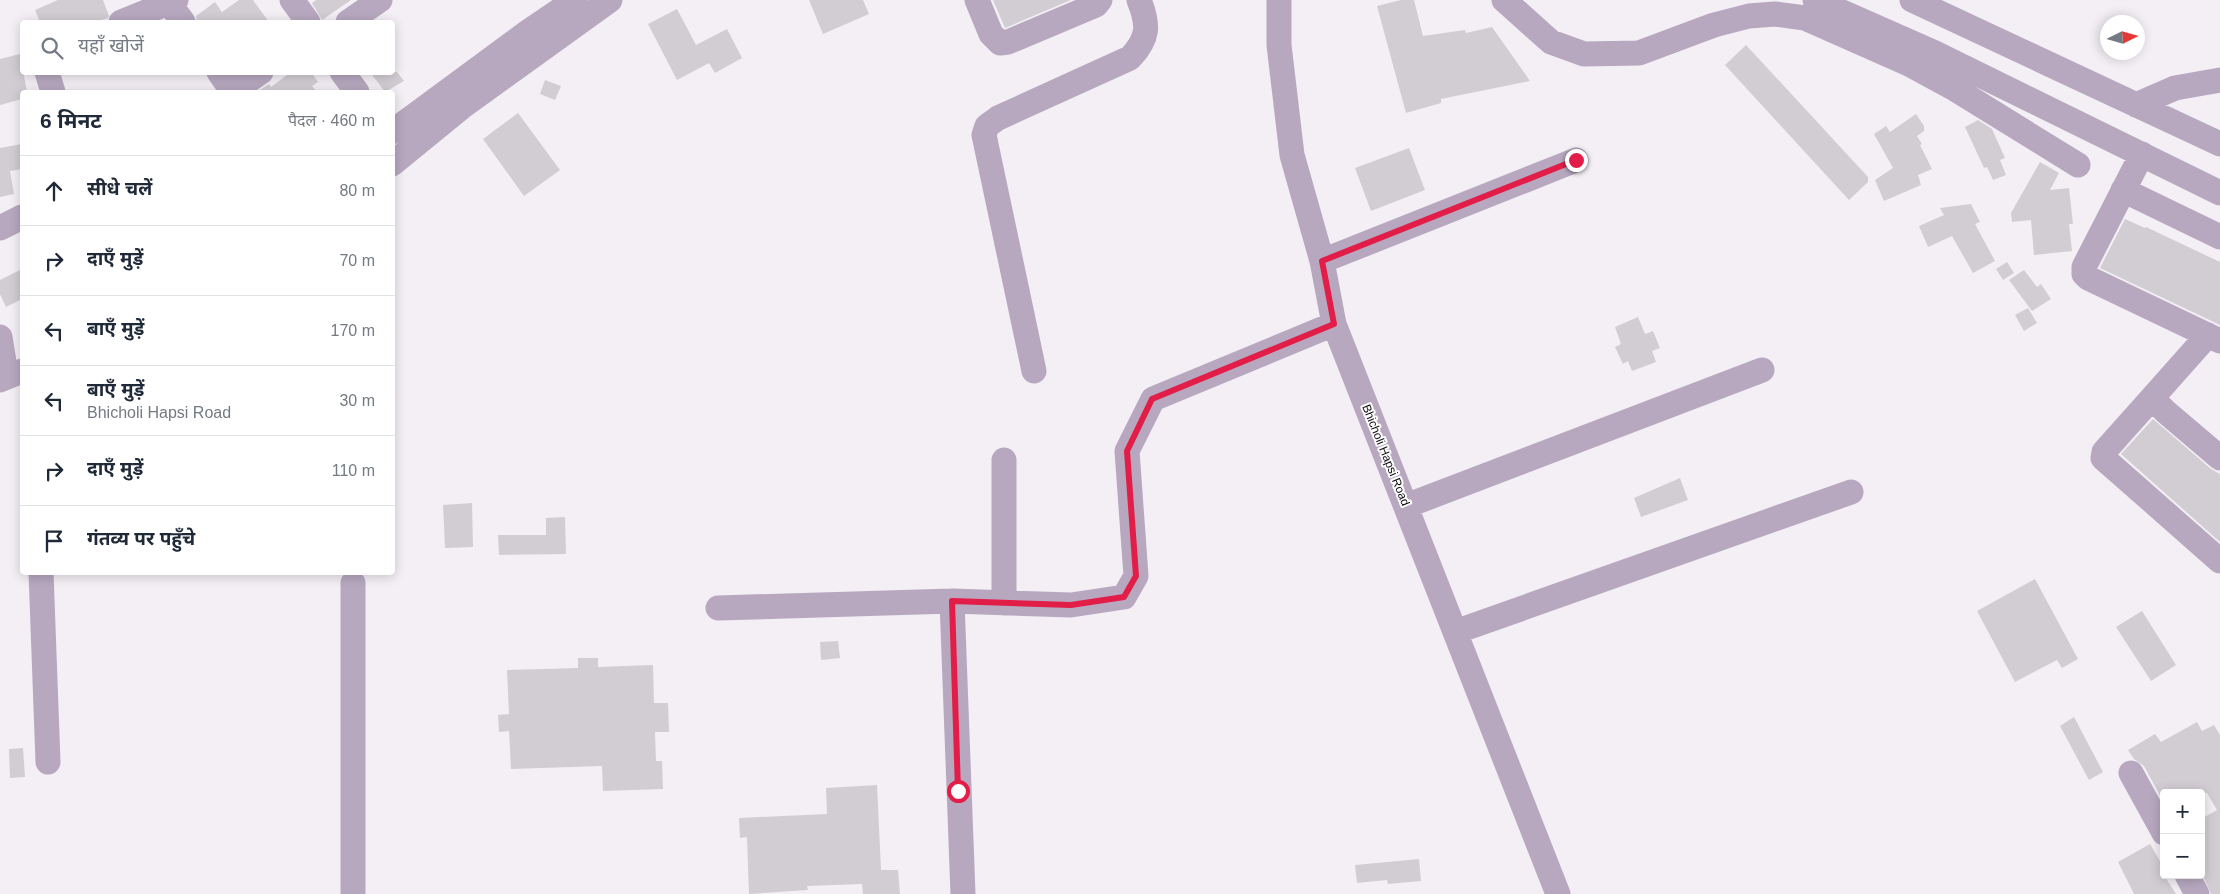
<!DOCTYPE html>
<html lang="hi">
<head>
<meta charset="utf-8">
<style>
	:root { --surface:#fff; --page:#f6f6f7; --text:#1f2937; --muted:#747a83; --line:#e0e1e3 }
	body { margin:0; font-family:Helvetica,"Noto Sans Devanagari",sans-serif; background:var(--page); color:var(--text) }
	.controls { position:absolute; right:15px; bottom:15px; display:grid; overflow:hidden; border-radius:5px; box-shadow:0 2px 12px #0003 }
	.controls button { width:45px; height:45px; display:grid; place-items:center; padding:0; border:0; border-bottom:1px solid var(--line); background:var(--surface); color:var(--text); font:25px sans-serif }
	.compass { position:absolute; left:2100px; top:15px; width:45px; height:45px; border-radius:50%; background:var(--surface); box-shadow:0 2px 12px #0003; rotate:85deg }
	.stop { position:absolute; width:15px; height:15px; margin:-11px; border:4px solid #e11d48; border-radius:50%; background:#fff }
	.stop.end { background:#e11d48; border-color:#fff; box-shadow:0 1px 5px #0008 }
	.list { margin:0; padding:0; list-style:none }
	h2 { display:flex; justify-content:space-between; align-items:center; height:65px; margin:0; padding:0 20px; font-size:21px }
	h2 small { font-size:16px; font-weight:400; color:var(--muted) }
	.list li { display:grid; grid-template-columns:32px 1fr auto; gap:15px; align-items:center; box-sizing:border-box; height:70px; padding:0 20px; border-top:1px solid var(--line) }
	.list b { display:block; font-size:19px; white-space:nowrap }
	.list p { margin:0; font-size:16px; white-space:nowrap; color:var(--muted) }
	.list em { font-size:16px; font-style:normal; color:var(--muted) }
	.icon { flex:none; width:28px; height:28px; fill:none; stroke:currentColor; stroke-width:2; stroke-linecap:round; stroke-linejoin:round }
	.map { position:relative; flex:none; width:2220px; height:894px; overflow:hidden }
	.search { position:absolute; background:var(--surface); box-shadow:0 2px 12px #0003; left:20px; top:20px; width:375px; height:55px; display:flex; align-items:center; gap:12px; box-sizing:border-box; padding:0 18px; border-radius:5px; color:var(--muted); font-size:19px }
	.panel { position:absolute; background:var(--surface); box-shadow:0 2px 12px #0003; left:20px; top:90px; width:375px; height:485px; border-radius:5px }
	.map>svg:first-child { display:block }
	.building { fill:#d1cdd3 }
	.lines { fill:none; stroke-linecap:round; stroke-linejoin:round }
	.minor { stroke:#b7a8bf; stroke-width:25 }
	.route { stroke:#e11d48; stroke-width:6 }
	.labels { text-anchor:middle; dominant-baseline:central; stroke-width:4; stroke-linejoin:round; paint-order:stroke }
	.street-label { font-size:12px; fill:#0e0c0e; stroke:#fefeff }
</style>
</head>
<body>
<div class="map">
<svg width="2220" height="894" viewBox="0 0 2220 894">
	<rect width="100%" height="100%" fill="#f3eff5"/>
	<!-- building -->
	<path class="building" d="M58,0H103L109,16L108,18L94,22H40L35,10Z
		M239,0H253L269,22H197L196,16L215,2L222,12Z
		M316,0H351L322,20L312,3Z
		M809,0H863L869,14L823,34Z
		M993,0H1071L1005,28Z
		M1401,0H1414L1423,36L1465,30L1466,33L1492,27L1530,81L1441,99V103L1406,113L1377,6Z
		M677,9L696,45L727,29L742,58L715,73L709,63L677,80L648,24Z
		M1746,45L1868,177V182L1849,200L1725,65Z
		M20,54L27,92H22V99L0,105V59Z
		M291,72H311L318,82L312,86L317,92H257L269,84L271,87Z
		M370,72H397L404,81L385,92Z
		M545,80L561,86L555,100L540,94Z
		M518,113L560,170L524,196L483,139Z
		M1916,114L1924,126V131L1917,136L1922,144L1920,145L1932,169L1918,175L1921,185L1884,201L1875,180L1893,168L1874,134L1886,126L1890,132Z
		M1978,120L1992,129L2005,158L2000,160L2006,175L1993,180L1987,167L1984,168L1965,127Z
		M22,144V169L10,171L14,194L0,197V148Z
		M1409,148L1425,190L1371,211L1355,168Z
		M2040,162L2059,173L2050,190L2069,188L2073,224H2069L2072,251L2034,255L2031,220L2012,222L2011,213Z
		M1971,204L1980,222L1975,224L1995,261L1973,273L1952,236L1928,247L1919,226L1944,215L1940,208Z
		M2125,219L2145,228L2146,227L2220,262V325L2100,268Z
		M2007,262L2014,273L2003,280L1996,269Z
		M22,269V299L6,307L0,294V280Z
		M2024,270L2037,287L2041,284L2051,299L2032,311L2009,280Z
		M2028,308L2037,323L2024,331L2015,315Z
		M1638,317L1645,334L1653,331L1660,348L1652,351L1656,362L1632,371L1628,361L1623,364L1615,347L1621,344L1615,327Z
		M2153,419L2211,469L2220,474V542L2121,454Z
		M1680,478L1688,500L1641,517L1634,498Z
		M472,503L473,547L445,548L443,505Z
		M565,517L566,554L499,555L498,535H546V518Z
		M2035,579L2078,659L2062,668L2057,660L2015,682L1977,611Z
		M2142,611L2176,665L2151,681L2116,627Z
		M838,641L840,658L821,660L820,642Z
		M578,658H598V667L653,665L654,703H668L669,732H655L656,761H662L663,789L603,791L602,766L511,769L509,731L499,732L498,715L509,714L507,670L578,668Z
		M2074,717L2103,772L2089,780L2060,726Z
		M2197,722L2202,731L2214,725L2220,735V894H2211L2201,871V819L2217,810L2207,793H2164V803L2144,766L2134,759L2128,750L2155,734L2161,742Z
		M23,748L25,777L10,778L9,749Z
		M877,785L881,870H898L900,894H863L862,884L807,886L808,890L749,894L747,837L740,838L739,818L827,814L826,788Z
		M2150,844L2164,868V875L2176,894H2134L2118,862Z
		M1419,859L1421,881L1388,884L1387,880L1357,883L1355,865Z"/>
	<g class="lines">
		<!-- minor -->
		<path class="minor" d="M292,0L308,22
			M977,0L991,34L1000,43L1008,42L1096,5L1100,0
			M1279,0V45L1292,155L1322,261L1334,324L1558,894
			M1504,0L1551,42L1584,54L1639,53L1714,25L1749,16L1775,14L1805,18L1909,64L1955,89L2078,165
			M1815,0L1935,53L2220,193
			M1912,0L2220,144
			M169,3L183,22
			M121,22L176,0
			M348,22L380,0
			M47,72L53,92
			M219,72L233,92
			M342,72L357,92
			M232,92L261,72
			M2136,105L2175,88L2220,80
			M392,132L529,31L575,0
			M2142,154L2084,267V274L2088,278L2220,341
			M392,164L463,106L610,0
			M2123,190L2220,237
			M0,228L22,217
			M1322,261L1576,160
			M2208,335L2152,398L2166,412L2220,458
			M0,337L4,362
			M1034,371L984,135L987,126L998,118L1130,58C1149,38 1149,25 1139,0
			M0,380L22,371
			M2152,398L2110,445L2104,452L2103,458L2220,561
			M1004,460V603
			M1406,506L1762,370
			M41,572L48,762
			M353,583V894
			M952,601L963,894
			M718,608L952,601L1071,605L1124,597L1136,576L1127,451L1153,399L1334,324
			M1455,632L1851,492
			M2131,773L2164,833
			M2187,875L2197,894"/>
	</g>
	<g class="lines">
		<!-- route -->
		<path class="route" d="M958,791L952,601L1071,605L1124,597L1136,576L1127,451L1152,399L1334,324L1322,261L1576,160"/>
	</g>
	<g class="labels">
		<!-- street labels -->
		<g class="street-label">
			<text transform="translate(1386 455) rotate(68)">Bhicholi Hapsi Road</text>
		</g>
	</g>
</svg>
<div class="controls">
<button>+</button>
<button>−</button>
</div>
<svg class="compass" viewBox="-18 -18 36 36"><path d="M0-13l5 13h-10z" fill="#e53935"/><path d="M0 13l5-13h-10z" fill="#747a83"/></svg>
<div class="stop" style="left:958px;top:791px"></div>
<div class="stop end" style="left:1576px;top:160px"></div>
<div class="search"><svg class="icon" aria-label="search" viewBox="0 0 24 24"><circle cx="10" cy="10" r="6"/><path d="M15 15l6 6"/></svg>यहाँ खोजें</div>
<section class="panel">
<h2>6 मिनट<small>पैदल · 460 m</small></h2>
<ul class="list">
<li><svg class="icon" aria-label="ahead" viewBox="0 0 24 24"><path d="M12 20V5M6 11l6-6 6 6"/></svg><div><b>सीधे चलें</b></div><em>80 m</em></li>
<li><svg class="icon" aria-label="right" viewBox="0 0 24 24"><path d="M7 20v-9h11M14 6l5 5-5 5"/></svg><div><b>दाएँ मुड़ें</b></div><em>70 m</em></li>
<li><svg class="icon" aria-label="left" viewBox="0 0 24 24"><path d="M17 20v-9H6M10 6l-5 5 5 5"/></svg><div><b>बाएँ मुड़ें</b></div><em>170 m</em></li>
<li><svg class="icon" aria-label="left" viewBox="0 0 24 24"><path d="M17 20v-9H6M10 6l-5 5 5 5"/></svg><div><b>बाएँ मुड़ें</b><p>Bhicholi Hapsi Road</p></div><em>30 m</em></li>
<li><svg class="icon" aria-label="right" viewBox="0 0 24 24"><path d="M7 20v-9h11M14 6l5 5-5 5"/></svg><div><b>दाएँ मुड़ें</b></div><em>110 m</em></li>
<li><svg class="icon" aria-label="arrive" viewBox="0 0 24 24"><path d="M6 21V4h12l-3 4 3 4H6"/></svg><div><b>गंतव्य पर पहुँचे</b></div></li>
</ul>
</section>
</div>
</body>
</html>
